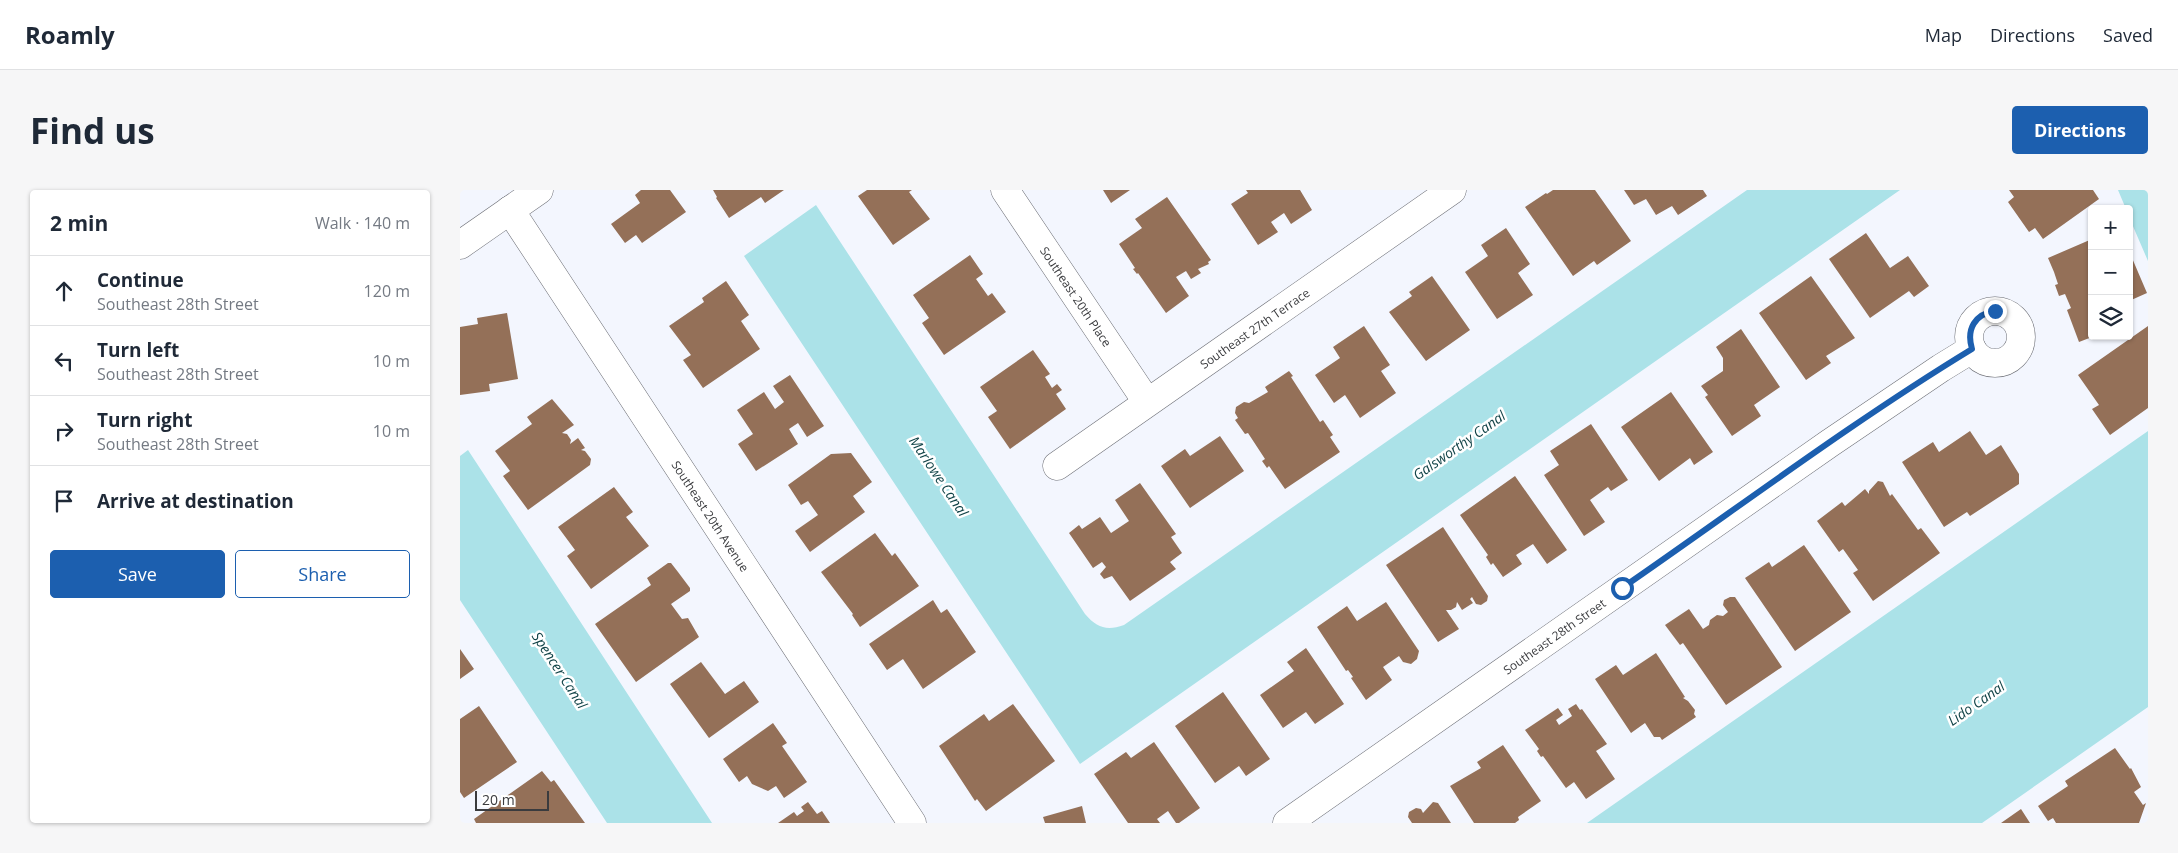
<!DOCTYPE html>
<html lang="en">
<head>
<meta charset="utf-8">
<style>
	:root { --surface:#fff; --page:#f6f6f7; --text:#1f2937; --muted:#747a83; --line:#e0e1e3; --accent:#1c5faf }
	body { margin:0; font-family:"Open Sans",sans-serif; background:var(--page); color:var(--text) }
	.controls { position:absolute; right:15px; top:15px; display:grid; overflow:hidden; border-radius:5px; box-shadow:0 1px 4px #0004 }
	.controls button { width:45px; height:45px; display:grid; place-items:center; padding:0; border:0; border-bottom:1px solid var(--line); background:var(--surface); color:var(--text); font:25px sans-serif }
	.scale { position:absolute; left:15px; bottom:12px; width:74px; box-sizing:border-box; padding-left:5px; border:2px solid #3a3b3e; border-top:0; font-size:14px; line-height:18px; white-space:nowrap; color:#3a3b3e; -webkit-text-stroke:4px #fff; paint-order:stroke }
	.stop { position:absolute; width:15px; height:15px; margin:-11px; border:4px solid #1c5faf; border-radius:50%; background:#fff }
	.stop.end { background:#1c5faf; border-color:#fff; box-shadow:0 1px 5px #0008 }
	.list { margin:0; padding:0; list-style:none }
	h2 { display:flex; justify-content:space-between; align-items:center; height:65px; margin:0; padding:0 20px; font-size:21px }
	h2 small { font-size:16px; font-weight:400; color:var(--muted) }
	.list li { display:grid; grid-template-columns:32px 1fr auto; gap:15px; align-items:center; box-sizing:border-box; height:70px; padding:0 20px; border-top:1px solid var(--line) }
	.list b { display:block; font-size:19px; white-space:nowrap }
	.list p { margin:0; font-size:16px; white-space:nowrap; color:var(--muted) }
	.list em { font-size:16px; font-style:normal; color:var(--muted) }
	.actions { display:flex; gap:10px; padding:15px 20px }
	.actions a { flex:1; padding:11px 0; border:1px solid var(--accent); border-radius:5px; text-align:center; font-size:18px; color:var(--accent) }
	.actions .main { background:var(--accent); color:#fff }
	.icon { flex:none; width:28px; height:28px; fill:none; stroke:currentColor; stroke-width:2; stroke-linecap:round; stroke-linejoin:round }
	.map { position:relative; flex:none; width:1688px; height:633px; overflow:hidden; border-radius:5px }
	header { display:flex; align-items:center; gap:30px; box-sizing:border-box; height:70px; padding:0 25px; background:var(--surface); border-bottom:1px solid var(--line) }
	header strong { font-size:24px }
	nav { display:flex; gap:28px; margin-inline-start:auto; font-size:18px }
	.intro { display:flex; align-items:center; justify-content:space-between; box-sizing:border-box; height:120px; padding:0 30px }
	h1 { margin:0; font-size:35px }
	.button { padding:12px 22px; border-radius:5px; background:var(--accent); color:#fff; font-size:18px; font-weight:700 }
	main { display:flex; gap:30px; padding:0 30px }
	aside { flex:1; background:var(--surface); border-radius:5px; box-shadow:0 1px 4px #0004 }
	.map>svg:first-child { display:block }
	.water { fill:#abe2e8 }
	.building { fill:#947058 }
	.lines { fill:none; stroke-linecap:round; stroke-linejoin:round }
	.minor-casing { stroke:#6d6f76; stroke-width:29 }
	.minor { stroke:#fff; stroke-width:28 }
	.route { stroke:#1c5faf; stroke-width:6 }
	.labels { text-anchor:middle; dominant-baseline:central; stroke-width:5; stroke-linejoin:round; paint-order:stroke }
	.street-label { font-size:12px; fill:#3a3b3e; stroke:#fff }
	.water-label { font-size:14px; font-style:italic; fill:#124448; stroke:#fff }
</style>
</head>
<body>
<header>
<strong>Roamly</strong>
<nav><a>Map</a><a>Directions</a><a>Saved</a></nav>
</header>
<div class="intro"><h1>Find us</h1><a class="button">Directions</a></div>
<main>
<aside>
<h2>2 min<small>Walk · 140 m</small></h2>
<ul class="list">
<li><svg class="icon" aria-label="ahead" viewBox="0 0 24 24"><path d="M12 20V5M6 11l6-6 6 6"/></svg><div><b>Continue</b><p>Southeast 28th Street</p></div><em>120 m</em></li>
<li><svg class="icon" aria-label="left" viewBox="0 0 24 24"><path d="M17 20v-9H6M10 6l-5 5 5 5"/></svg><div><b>Turn left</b><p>Southeast 28th Street</p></div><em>10 m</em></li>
<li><svg class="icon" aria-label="right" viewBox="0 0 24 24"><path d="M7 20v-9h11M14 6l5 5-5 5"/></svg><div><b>Turn right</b><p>Southeast 28th Street</p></div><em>10 m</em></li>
<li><svg class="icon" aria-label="arrive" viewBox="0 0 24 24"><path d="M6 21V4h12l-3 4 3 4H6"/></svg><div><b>Arrive at destination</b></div></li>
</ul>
<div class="actions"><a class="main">Save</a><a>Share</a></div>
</aside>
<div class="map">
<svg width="1688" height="633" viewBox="0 0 1688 633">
	<rect width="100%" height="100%" fill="#f3f6fe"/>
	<!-- water -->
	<path class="water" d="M1287,0H1440L620,574L284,66L356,15L625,424C637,438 647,441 664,435Z
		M1658,0H1688V71L1669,27V19H1666Z
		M1688,241V517L1522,633H1127Z
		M8,260L252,633H147L0,410V266Z"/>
	<!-- building -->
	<path class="building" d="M181,0H210L226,22L182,53L176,45L165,53L151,34L180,13L175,5Z
		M253,0H324L305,13L301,7L269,28L256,8L257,7Z
		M407,0H452L449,2L470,29L433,55L398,6Z
		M643,0H670L651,13Z
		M786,0H840L852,20L831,34L824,23L811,32L818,42L798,55L771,14L788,3Z
		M1093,0H1135L1171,51L1137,75L1134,71L1113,86L1065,17L1086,3L1087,4Z
		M1164,0H1243L1247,6L1218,25L1212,16L1196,25L1186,9L1174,15Z
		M1549,0H1633L1639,9L1583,49L1575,38L1569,42L1548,12L1554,7Z
		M707,7L751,70L748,72L749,74L738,79L741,83L731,89L726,81L716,87L729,106L706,123L678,83L677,84L673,79L675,78L659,54L682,38L675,29Z
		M1046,38L1070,74L1058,83L1073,105L1037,129L1005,82L1028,66L1021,55Z
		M1406,43L1430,78L1448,66L1469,96L1454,107L1449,101L1410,128L1369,69Z
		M1632,49V147L1619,152L1607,120L1611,118L1605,104L1599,106L1595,95L1598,94L1594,82L1588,68Z
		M1669,61L1687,103L1669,111Z
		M510,65L523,84L516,89L528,106L532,103L546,122L484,165L462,133L469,128L453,105Z
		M972,86L1010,140L966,171L929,122L952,106L949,102Z
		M1351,86L1395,148L1366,166L1371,173L1346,190L1299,123Z
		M266,91L289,125L281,131L300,159L243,198L223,170L231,165L209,136L244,112L242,108Z
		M47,123L58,189L29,194L30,201L0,205V137L18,134L17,128Z
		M904,136L930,175L921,181L936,203L900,228L885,205L874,213L855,185L880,168L873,157Z
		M1688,136V218L1650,245L1632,219L1639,215L1618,185Z
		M1281,139L1320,197L1294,215L1301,226L1272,246L1245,207L1248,205L1241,196L1263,181V168L1256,157Z
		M573,160L590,184L585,187L592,198L597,194L602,200L596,204L606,219L550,259L528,227L537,221L520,197Z
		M829,181L833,186L831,187L860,232L863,230L873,245L870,247L880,262L825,299L809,276L807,278L802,271L805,269L788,243L785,244L775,230L778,228L775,223L776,217L784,212L789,213L808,202L805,197Z
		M330,185L364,236L347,247L338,233L329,239L338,254L296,281L278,254L293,244L277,220L304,202L315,219L324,212L313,196Z
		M1211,202L1253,262L1234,275L1230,268L1199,291L1161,237Z
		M92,209L114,235L102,243L107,244L111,250L110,254L118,248L125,258L121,260L125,261L131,269L130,275L68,320L43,286L50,281L35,261L72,234L67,227Z
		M1131,234L1168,290L1151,301L1148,297L1130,310L1145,332L1124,346L1084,285L1099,275L1090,261Z
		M1510,241L1526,265L1541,255L1559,284V294L1510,326L1507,322L1484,337L1442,272L1473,252L1479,262Z
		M760,246L784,281L730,318L701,276L725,259L730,266Z
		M391,263L412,292L393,306L405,322L350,362L335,341L358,325L348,311L341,315L328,295L371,264Z
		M1055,286L1107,360L1087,374L1073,354L1056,365L1062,374L1043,387L1033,373L1031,375L1026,367L1028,365L1000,325Z
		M1418,291L1423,292L1430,306L1432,304L1458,340L1461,338L1480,363L1413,411L1393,383L1398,380L1383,359L1379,362L1357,331L1382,312L1385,316L1405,299L1409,304V301Z
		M680,293L716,344L711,347L722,363L710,372L716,379L670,411L652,386L644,389L640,384L646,377L642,372L633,378L609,343L619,335L622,339L640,327L651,343L669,331L655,310Z
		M154,297L173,322L166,327L189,356L131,399L107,366L115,360L98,337Z
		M983,337L1028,406L1027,411L1021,415L1016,414L1012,407L1010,409L1013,413L1002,420L997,412L996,417L991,420H986L999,439L978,452L926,375Z
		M415,343L432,366L435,363L459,396L400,437L392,425L393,424L361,382Z
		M1344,355L1391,422L1335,461L1285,388L1309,372L1312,377Z
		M208,373H211L218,382L230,398V401L211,414L222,429L228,428L239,447L176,492L135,434L191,395L187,388Z
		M1270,407H1275L1322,477L1266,515L1223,453L1220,455L1205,435L1229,419L1243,439L1249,435L1250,430L1257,425L1263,426L1268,422L1263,415L1264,410Z
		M473,410L481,423L487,419L516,462L463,499L443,469L427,480L409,454Z
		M926,412L959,461L957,469L951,474L943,472L939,466L923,477L932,490L906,510L891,488L893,487L888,480L886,481L857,437L887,416L897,431Z
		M846,458L884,514L855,534L846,522L823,538L800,505L834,481L827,472Z
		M0,459L14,479L0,489Z
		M1196,463L1225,507L1223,508L1228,511L1235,520L1234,524L1236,527L1202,550L1200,547H1194L1185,533L1171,543L1135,489L1156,475L1163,485Z
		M241,472L265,504L284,491L299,512L249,548L210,494Z
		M763,502L810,569L786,586L779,576L755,593L715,536Z
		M553,514L595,571L526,621L517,609L515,611L479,556L524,524L529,531Z
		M1116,514L1120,520L1122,519L1147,554L1136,561L1155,589L1126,609L1114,592L1106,598L1083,566L1081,567L1077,561L1079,559L1065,540L1098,518L1103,525L1096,530L1099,535L1112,526L1108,519Z
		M19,516L57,572L4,608L0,602V529Z
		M313,533L327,553L322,556L347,592L324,608L316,596L308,601L292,594L287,586L279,592L263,569Z
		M694,552L740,618L719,633H716L708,621L697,629L700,633H668L634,584L666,562L671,568Z
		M1043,555L1081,611L1058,627L1059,630L1055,633H1014L990,596L1021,578L1017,572Z
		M1655,558L1670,579L1671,578L1681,597L1674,602L1683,615L1686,613L1679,633H1596L1593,628L1588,631L1578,616L1608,596L1605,591Z
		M82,581L91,592L94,590L125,633H16L14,629Z
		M348,612L357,624L362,621L370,633H318L334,622L337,626L344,621L341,617Z
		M973,612L978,613L991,633H952L948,627L949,622L956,618L961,619L963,623Z
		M622,616L626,633H585L583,627Z
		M1561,619L1570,633H1541Z"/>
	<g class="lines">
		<defs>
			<g id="minor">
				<path id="s1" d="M545,0L687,212"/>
				<path id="s2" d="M50,20L452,633"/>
				<path d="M0,55L79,0"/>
				<circle cx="1535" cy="147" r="26"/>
				<path id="s3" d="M597,276L992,0"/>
				<path id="s4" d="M827,633L1370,253L1481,178L1512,159"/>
			</g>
		</defs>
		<!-- minor casing -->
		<use href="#minor" class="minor-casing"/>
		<!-- minor -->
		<use href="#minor" class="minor"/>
	</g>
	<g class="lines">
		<!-- route -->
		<path class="route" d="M1162,398C1278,318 1392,232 1512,159C1506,139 1515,124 1535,121"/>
	</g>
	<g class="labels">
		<!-- street labels -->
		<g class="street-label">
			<text stroke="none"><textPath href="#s1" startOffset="128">Southeast 20th Place</textPath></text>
			<text stroke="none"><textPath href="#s3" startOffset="241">Southeast 27th Terrace</textPath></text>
			<text stroke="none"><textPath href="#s2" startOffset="366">Southeast 20th Avenue</textPath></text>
			<text stroke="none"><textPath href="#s4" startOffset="326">Southeast 28th Street</textPath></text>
		</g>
		<!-- water labels -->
		<g class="water-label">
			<text transform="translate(999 255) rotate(-35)">Galsworthy Canal</text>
			<text transform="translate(479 286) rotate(56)">Marlowe Canal</text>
			<text transform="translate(100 480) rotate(57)">Spencer Canal</text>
			<text transform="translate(1516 513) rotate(-35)">Lido Canal</text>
		</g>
	</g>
</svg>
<div class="controls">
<button>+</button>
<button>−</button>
<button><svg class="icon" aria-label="layers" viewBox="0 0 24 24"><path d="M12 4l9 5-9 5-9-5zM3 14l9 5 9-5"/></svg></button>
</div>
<div class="scale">20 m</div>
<div class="stop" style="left:1162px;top:398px"></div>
<div class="stop end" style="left:1535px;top:121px"></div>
</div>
</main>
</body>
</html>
